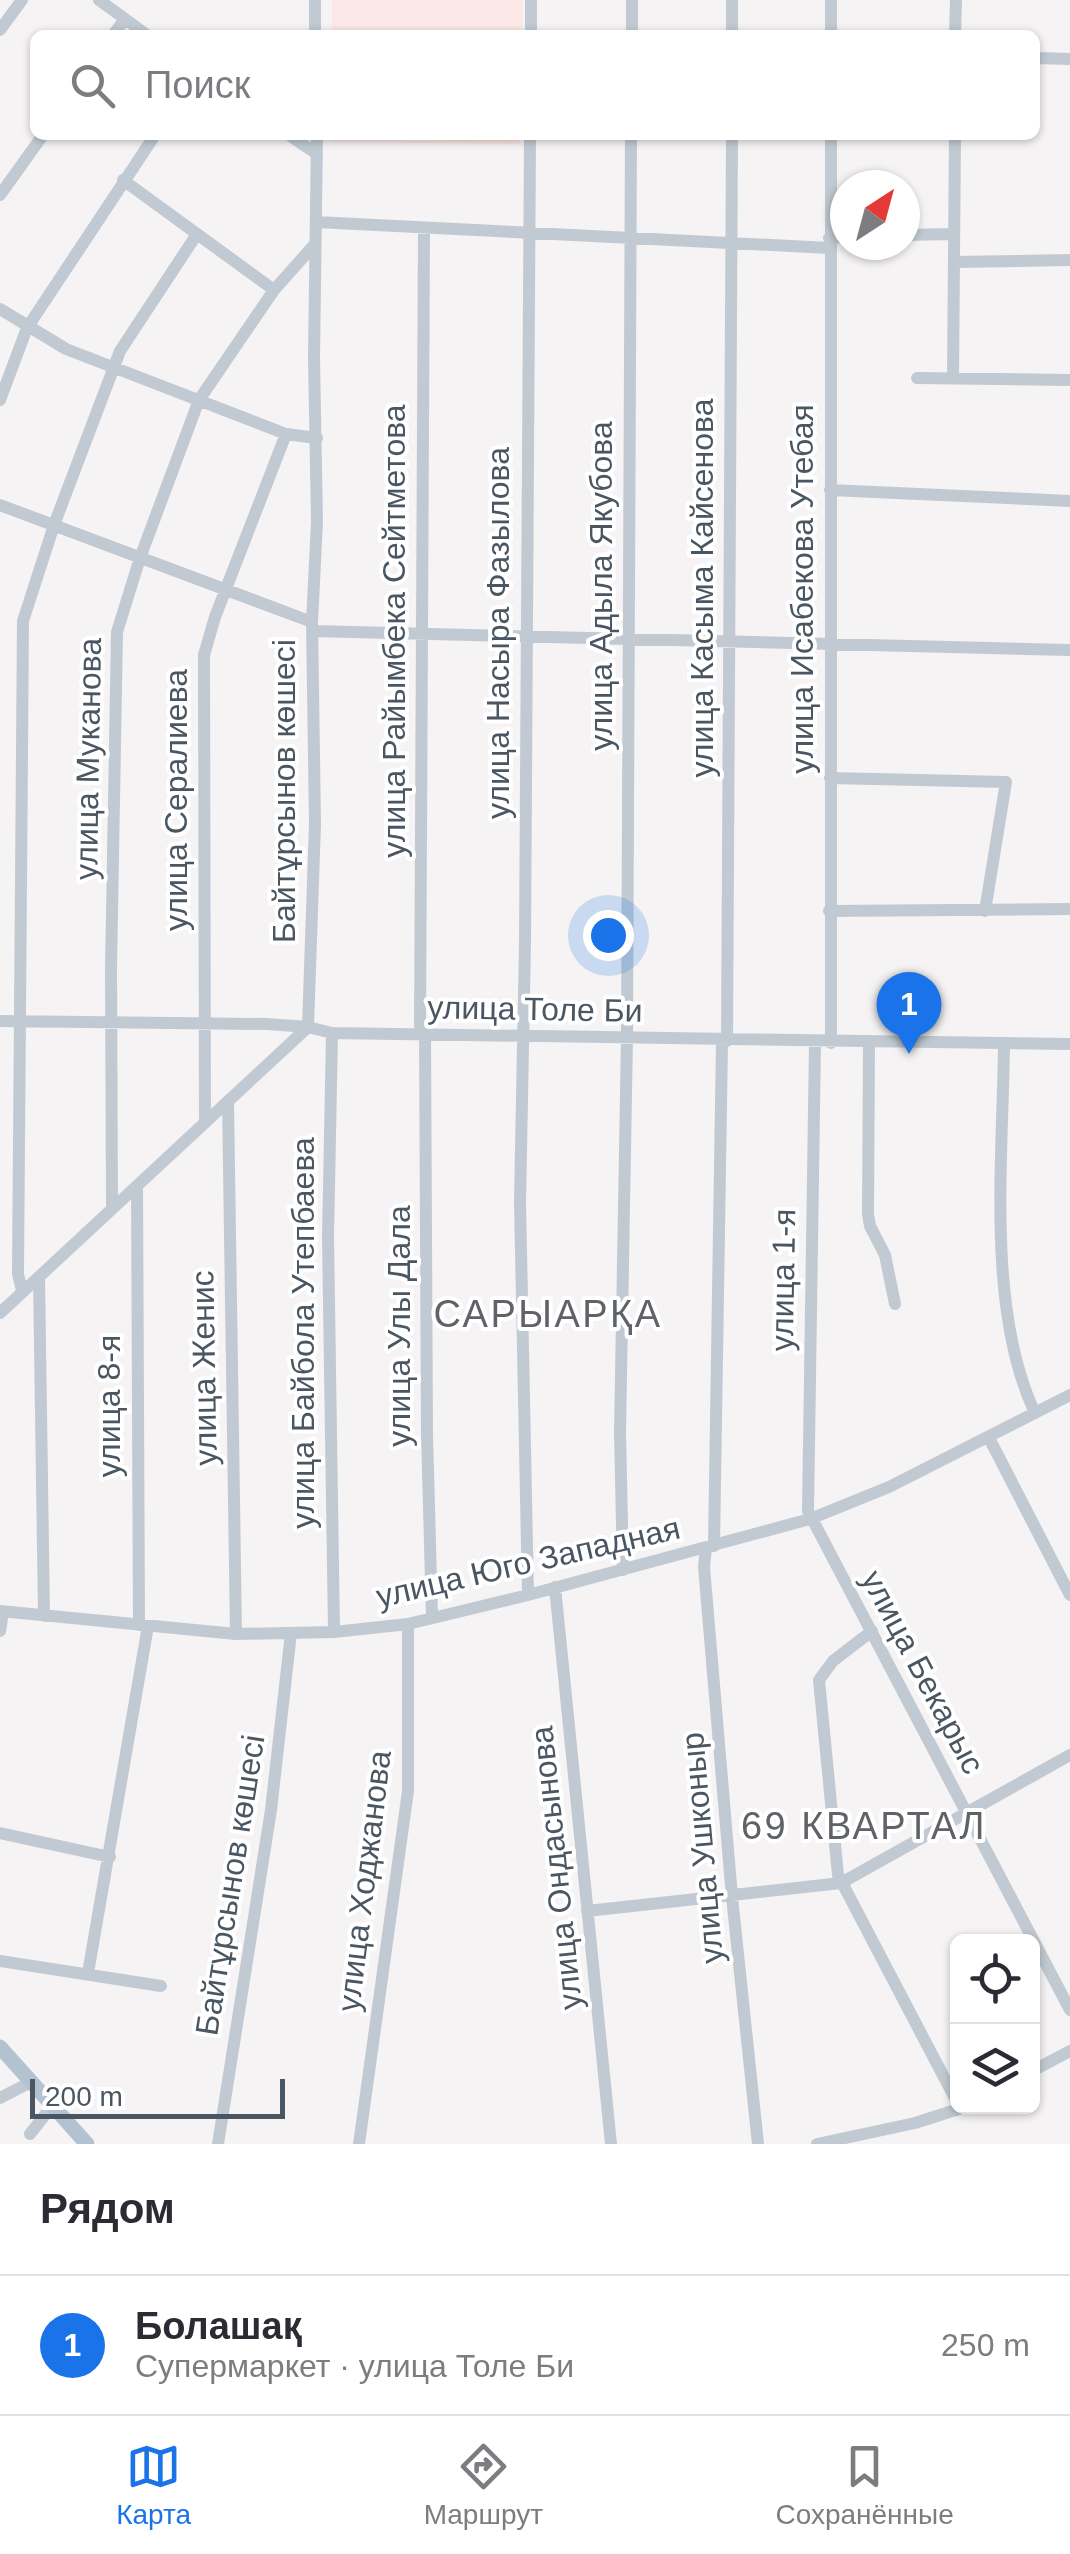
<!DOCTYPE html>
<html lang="ru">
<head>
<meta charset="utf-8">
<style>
	:root { --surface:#fff; --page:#f7f7f7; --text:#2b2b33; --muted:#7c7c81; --line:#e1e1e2; --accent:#1a73e8 }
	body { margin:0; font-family:Arial,sans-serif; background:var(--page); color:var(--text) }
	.controls { position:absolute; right:30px; bottom:30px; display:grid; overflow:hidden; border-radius:15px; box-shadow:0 2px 8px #0004 }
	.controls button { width:90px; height:90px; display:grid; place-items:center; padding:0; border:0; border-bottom:2px solid var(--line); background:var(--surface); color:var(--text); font:50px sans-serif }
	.compass { position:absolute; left:830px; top:170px; width:90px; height:90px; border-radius:50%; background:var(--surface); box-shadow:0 2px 8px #0004; rotate:36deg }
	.scale { position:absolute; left:30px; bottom:25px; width:255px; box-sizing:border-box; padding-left:10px; border:5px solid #4a5661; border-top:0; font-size:28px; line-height:35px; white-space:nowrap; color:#4a5661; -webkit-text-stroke:8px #fff; paint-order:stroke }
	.you { position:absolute; left:608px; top:935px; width:35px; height:35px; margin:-25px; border:8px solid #fff; border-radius:50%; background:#1a73e8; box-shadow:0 0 0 15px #1a73e833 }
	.badge { display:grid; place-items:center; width:65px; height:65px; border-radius:50%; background:var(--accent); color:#fff; font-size:32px; font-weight:700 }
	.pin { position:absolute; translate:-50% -82px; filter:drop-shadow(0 2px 5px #0008) }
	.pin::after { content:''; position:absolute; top:52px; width:35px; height:30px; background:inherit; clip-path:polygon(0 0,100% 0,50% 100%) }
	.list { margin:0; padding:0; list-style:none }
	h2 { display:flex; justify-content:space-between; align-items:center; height:130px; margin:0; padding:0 40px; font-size:42px }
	h2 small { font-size:32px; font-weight:400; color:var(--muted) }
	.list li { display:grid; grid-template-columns:65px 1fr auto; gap:30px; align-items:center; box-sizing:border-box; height:140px; padding:0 40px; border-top:2px solid var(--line) }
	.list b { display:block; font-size:38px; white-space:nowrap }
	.list p { margin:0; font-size:32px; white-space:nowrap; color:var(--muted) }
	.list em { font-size:32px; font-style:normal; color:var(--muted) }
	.icon { flex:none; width:55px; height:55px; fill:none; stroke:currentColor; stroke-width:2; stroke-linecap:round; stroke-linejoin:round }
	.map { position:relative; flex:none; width:1070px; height:2144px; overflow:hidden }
	.search { position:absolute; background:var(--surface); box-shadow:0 2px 8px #0004; left:30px; right:30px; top:30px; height:110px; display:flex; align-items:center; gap:25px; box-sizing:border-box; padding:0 35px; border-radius:15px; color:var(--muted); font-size:38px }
	.sheet { height:270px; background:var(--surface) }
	nav { display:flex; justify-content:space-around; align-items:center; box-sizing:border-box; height:140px; border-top:2px solid var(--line); background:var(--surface); font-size:28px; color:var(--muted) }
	nav a { display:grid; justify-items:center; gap:5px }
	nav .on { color:var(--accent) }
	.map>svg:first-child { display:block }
	.medical { fill:#fce8e6 }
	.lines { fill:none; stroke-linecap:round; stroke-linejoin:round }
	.minor { stroke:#c1cad2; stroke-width:12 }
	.major { stroke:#b3c2d1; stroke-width:15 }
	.labels { text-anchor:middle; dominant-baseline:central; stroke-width:8; stroke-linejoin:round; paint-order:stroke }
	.street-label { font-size:32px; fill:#4a5661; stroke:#fff }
	.quarter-label { font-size:38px; letter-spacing:2.5px; fill:#5f6368; stroke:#fff }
</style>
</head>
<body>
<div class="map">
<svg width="1070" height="2144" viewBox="0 0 1070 2144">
	<rect width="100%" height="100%" fill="#f5f3f3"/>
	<!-- medical -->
	<path class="medical" d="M332,0H523L522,35H332Z
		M331,135H520V144L331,142Z"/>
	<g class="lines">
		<!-- minor -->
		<path class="minor" d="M99,0L147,35
			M315,0V35
			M732,0V35
			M0,30L22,0
			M113,35L125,19
			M531,35V0
			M632,35V0
			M831,35V0
			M955,35L956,0
			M1035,58L1070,59
			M289,135L317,154
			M123,180L274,290
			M0,195L43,135
			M316,222L829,248
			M905,235L953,234
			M829,238L845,237
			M954,262L1070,260
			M0,309L66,349L286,434L317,438
			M953,377L955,135
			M917,378L1070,380
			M0,400L27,328L155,135
			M830,490L1070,501
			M0,505L312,622
			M313,631L1070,650
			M830,778L1006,782L985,911
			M829,911L1070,909
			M0,1021L267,1024L308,1027L332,1033L1070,1044
			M332,1033L328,1237L334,1632
			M420,1035L424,228
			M425,1035L427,1434L432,1617
			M727,1041L732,135
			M815,1043L808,1511L1070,2010
			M831,1043V135
			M869,1043L868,1214L870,1226L885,1255L895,1304
			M1004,1044C1003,1157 986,1309 1035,1413
			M228,1101L236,1634
			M205,1121L204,655L215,617L286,434
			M137,1186L139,1625
			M112,1208L111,969L117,632L140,558L199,400L274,290L315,244
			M39,1277L44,1616
			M22,1291L18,1274L23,621L54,525L120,351L197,234
			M0,1313L308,1027L315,824L312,622L317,522L314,358L317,135
			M989,1438L1070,1595
			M714,1546L722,1041
			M706,1548L704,1567L732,1897L758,2144
			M623,1570L620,1433L627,1038L631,135
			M555,1587L611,2144
			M528,1595L520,1202L525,943L530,135
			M0,1611L236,1634L334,1632L408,1624L528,1595L810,1519L889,1487L1070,1395
			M0,1631L3,1612
			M872,1631L833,1661L819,1680L838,1875L958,2104
			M0,1833L110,1857
			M587,1911L841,1883L1070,1755
			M0,1961L161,1986
			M88,1973L148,1626
			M1032,2071L1070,2051
			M0,2098L31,2082
			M30,2134L52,2106
			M218,2144L271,1810L291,1633
			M359,2144L408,1791V1624
			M817,2144L915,2123L965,2107"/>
		<!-- major -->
		<path class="major" d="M0,2047L87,2144"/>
	</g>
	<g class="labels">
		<!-- street labels -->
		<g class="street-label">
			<text transform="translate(601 586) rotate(-90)">улица Адыла Якубова</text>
			<text transform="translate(702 588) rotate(-90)">улица Касыма Кайсенова</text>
			<text transform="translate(802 589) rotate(-90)">улица Исабекова Утебая</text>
			<text transform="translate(394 631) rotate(-90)">улица Райымбека Сейтметова</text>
			<text transform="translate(498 633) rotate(-90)">улица Насыра Фазылова</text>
			<text transform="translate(88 759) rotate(-89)">улица Муканова</text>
			<text transform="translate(284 791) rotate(-90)">Байтұрсынов көшесі</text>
			<text transform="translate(176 800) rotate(-90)">улица Сералиева</text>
			<text transform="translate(535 1009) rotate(1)">улица Толе Би</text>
			<text transform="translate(783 1280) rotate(-89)">улица 1-я</text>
			<text transform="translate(399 1326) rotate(-90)">улица Улы Дала</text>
			<text transform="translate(303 1333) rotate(-90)">улица Байбола Утепбаева</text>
			<text transform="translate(204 1368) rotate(-91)">улица Женис</text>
			<text transform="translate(109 1406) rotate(-90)">улица 8-я</text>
			<text transform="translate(528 1562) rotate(-13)">улица Юго Западная</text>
			<text transform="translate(923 1672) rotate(62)">улица Бекарыс</text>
			<text transform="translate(702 1848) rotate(-95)">улица Ушконыр</text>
			<text transform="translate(556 1868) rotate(-96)">улица Ондасынова</text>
			<text transform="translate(364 1881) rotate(-83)">улица Ходжанова</text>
			<text transform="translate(230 1885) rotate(-81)">Байтұрсынов көшесі</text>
		</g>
		<!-- quarter labels -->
		<g class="quarter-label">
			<text x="548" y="1314">САРЫАРҚА</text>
			<text x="864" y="1826">69 КВАРТАЛ</text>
		</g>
	</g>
</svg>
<div class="controls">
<button><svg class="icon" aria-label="locate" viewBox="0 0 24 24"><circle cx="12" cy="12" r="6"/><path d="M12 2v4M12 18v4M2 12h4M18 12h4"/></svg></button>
<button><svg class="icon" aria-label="layers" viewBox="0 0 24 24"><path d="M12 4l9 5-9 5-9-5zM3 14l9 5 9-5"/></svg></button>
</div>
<svg class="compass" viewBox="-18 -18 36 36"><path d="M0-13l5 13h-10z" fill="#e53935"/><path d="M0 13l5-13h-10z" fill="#7c7c81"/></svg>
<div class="scale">200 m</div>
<div class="you"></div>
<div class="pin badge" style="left:909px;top:1054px">1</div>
<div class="search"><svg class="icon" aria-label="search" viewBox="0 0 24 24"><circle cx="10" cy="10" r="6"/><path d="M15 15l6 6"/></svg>Поиск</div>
</div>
<section class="sheet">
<h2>Рядом<small></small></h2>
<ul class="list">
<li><span class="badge">1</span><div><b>Болашақ</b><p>Супермаркет · улица Толе Би</p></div><em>250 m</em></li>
</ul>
</section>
<nav>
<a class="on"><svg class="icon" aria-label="map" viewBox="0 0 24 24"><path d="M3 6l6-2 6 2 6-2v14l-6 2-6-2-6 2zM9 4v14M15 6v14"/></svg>Карта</a>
<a><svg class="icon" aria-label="directions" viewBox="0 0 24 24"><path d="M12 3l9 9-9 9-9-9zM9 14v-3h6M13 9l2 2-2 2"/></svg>Маршрут</a>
<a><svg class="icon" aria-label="saved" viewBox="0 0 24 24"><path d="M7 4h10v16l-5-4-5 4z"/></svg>Сохранённые</a>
</nav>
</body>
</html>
